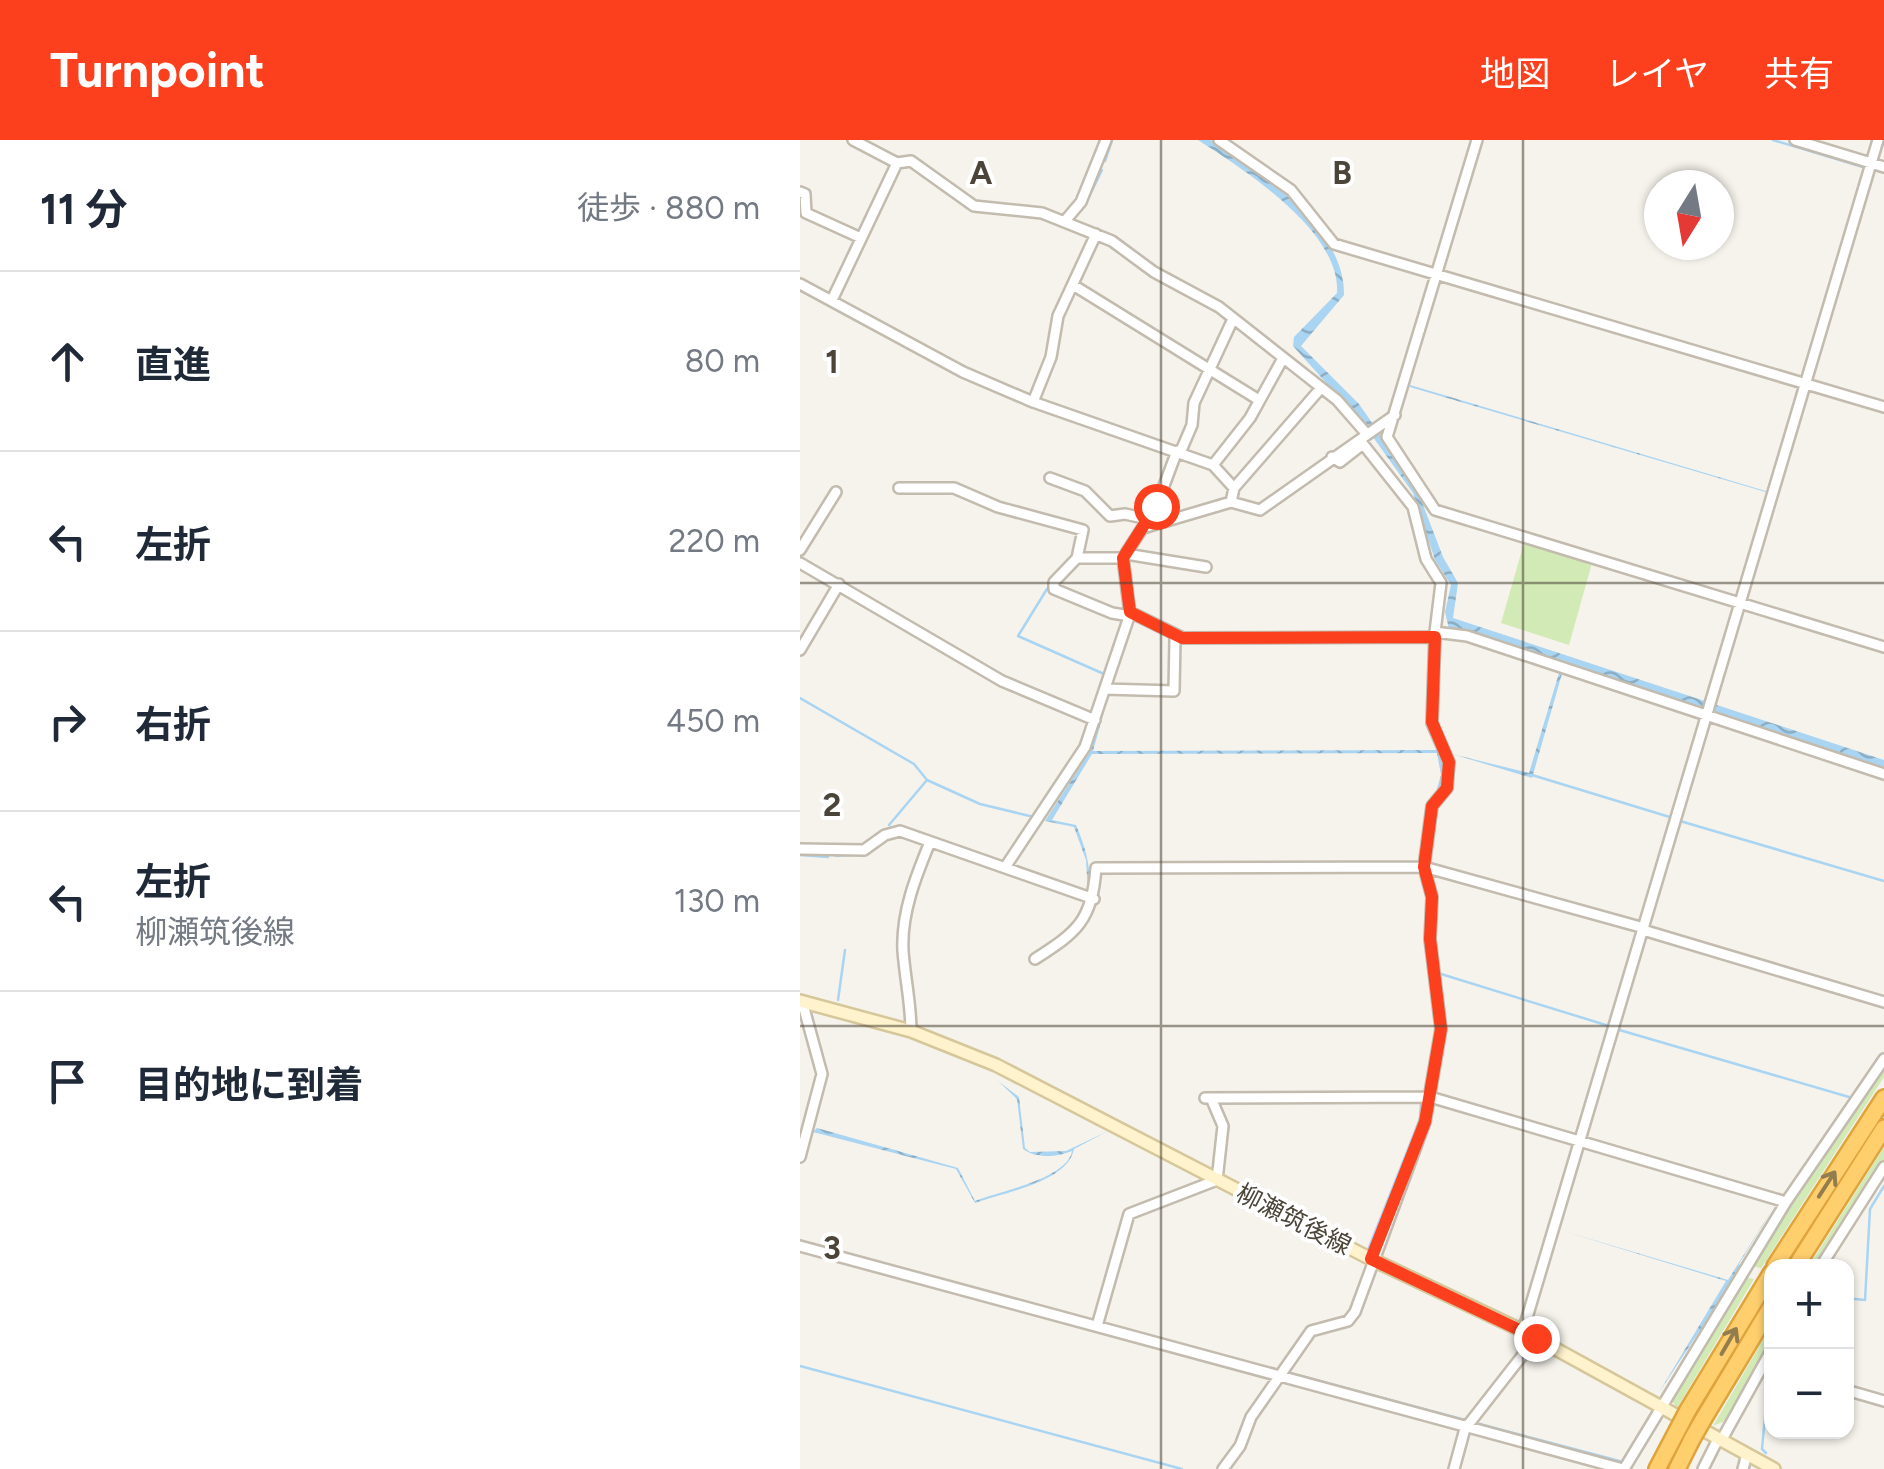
<!DOCTYPE html>
<html lang="ja">
<head>
<meta charset="utf-8">
<style>
	:root { --surface:#fff; --page:#f2f2f3; --text:#1f2937; --muted:#747a83; --line:#e0e1e3; --accent:#fc3f1d }
	body { margin:0; font-family:Figtree,"Noto Sans JP",sans-serif; background:var(--page); color:var(--text) }
	.controls { position:absolute; right:30px; bottom:30px; display:grid; overflow:hidden; border-radius:20px; box-shadow:0 2px 8px #0004 }
	.controls button { width:90px; height:90px; display:grid; place-items:center; padding:0; border:0; border-bottom:2px solid var(--line); background:var(--surface); color:var(--text); font:50px sans-serif }
	.compass { position:absolute; left:844px; top:30px; width:90px; height:90px; border-radius:50%; background:var(--surface); box-shadow:0 2px 8px #0004; rotate:191deg }
	.stop { position:absolute; width:30px; height:30px; margin:-22px; border:8px solid #fc3f1d; border-radius:50%; background:#fff }
	.stop.end { background:#fc3f1d; border-color:#fff; box-shadow:0 2px 10px #0008 }
	.list { margin:0; padding:0; list-style:none }
	h2 { display:flex; justify-content:space-between; align-items:center; height:130px; margin:0; padding:0 40px; font-size:42px }
	h2 small { font-size:32px; font-weight:400; color:var(--muted) }
	.list li { display:grid; grid-template-columns:65px 1fr auto; gap:30px; align-items:center; box-sizing:border-box; height:180px; padding:0 40px; border-top:2px solid var(--line) }
	.list b { display:block; font-size:38px; white-space:nowrap }
	.list p { margin:0; font-size:32px; white-space:nowrap; color:var(--muted) }
	.list em { font-size:32px; font-style:normal; color:var(--muted) }
	.icon { flex:none; width:55px; height:55px; fill:none; stroke:currentColor; stroke-width:2; stroke-linecap:round; stroke-linejoin:round }
	.map { position:relative; flex:none; width:1084px; height:1329px; overflow:hidden }
	header { display:flex; align-items:center; gap:60px; box-sizing:border-box; height:140px; padding:0 50px; background:var(--accent); color:#fff }
	header strong { font-size:48px }
	nav { display:flex; gap:55px; margin-inline-start:auto; font-size:35px }
	main { display:flex }
	aside { flex:1; background:var(--surface) }
	.map>svg:first-child { display:block }
	.grass { fill:#d2eab5 }
	.water { fill:url(#water-waves) }
	.lines { fill:none; stroke-linecap:round; stroke-linejoin:round }
	.stream { stroke:#a9d4f2; stroke-width:2.5 }
	.street-casing { stroke:#c2bbae; stroke-width:14 }
	.secondary-casing { stroke:#d6c79b; stroke-width:16 }
	.highway-casing { stroke:#e0a43c; stroke-width:20 }
	.street { stroke:#fff; stroke-width:9 }
	.secondary { stroke:#fff3cd; stroke-width:11 }
	.highway { stroke:#ffcf6e; stroke-width:15 }
	.highway-bridge-casing { stroke:#e0a43c; stroke-width:20; stroke-linecap:butt }
	.highway-bridge { stroke:#ffcf6e; stroke-width:15 }
	.oneway { stroke:#937c4e }
	.route { stroke:#fc3f1d; stroke-width:12 }
	.grid { fill:none; stroke:#4b4439; stroke-width:2.5; stroke-opacity:0.55 }
	.labels { text-anchor:middle; dominant-baseline:central; stroke-width:8; stroke-linejoin:round; paint-order:stroke }
	.street-label { font-size:25px; fill:#4b4439; stroke:#fff }
	.grid-label { font-size:32px; text-anchor:middle; font-weight:bold; fill:#4b4439; stroke:#fff; stroke-width:8; stroke-linejoin:round; paint-order:stroke }
</style>
</head>
<body>
<header>
<strong>Turnpoint</strong>
<nav><a>地図</a><a>レイヤ</a><a>共有</a></nav>
</header>
<main>
<aside>
<h2>11 分<small>徒歩 · 880 m</small></h2>
<ul class="list">
<li><svg class="icon" aria-label="ahead" viewBox="0 0 24 24"><path d="M12 20V5M6 11l6-6 6 6"/></svg><div><b>直進</b></div><em>80 m</em></li>
<li><svg class="icon" aria-label="left" viewBox="0 0 24 24"><path d="M17 20v-9H6M10 6l-5 5 5 5"/></svg><div><b>左折</b></div><em>220 m</em></li>
<li><svg class="icon" aria-label="right" viewBox="0 0 24 24"><path d="M7 20v-9h11M14 6l5 5-5 5"/></svg><div><b>右折</b></div><em>450 m</em></li>
<li><svg class="icon" aria-label="left" viewBox="0 0 24 24"><path d="M17 20v-9H6M10 6l-5 5 5 5"/></svg><div><b>左折</b><p>柳瀬筑後線</p></div><em>130 m</em></li>
<li><svg class="icon" aria-label="arrive" viewBox="0 0 24 24"><path d="M6 21V4h12l-3 4 3 4H6"/></svg><div><b>目的地に到着</b></div></li>
</ul>
</aside>
<div class="map">
<svg width="1084" height="1329" viewBox="0 0 1084 1329">
	<defs>
		<pattern id="water-waves" width="16" height="10" patternUnits="userSpaceOnUse" patternTransform="scale(2.5)"><rect width="16" height="10" fill="#a9d4f2"/><path d="M0 5q4-4 8 0t8 0" fill="none" stroke="#8caec5"/></pattern>
	</defs>
	<rect width="100%" height="100%" fill="#f6f3ec"/>
	<!-- grass -->
	<path class="grass" d="M724,403L792,423L769,505L701,483Z
		M1084,923V937L961,1128L950,1126Z
		M1084,1007V1026L1020,1126H1009Z
		M944,1137L954,1139L877,1268L870,1258Z
		M971,1186V1206L925,1281L913,1286Z"/>
	<!-- water -->
	<path class="water" d="M398,0H411C461,32 545,88 544,155L501,206L559,264L615,344L643,417L658,443L653,478L1084,620V630L649,489L645,472L651,445L635,420L613,353L565,286L493,206L494,197L537,153C541,91 443,29 398,0Z
		M610,245L969,352V353L610,247Z
		M759,533L762,534L732,638L652,614L729,633Z
		M309,554L293,611L640,610C642,624 646,642 636,652L641,635L637,613L292,614L252,680L276,685C286,708 291,728 290,754L288,753L286,720L274,687L245,681L289,613Z
		M198,941L219,957L225,1008L230,1012L266,1011L308,991L274,1009C268,1042 205,1052 175,1063L156,1029L13,992L17,988L158,1028L175,1061C200,1051 267,1039 272,1011C257,1017 237,1019 223,1009L217,959Z
		M975,1065L939,1124L941,1128L858,1254L926,1141L760,1090L928,1140Z"/>
	<g class="lines">
		<!-- stream -->
		<path class="stream" d="M973,0L1063,27
			M305,21L312,0
			M284,67L302,30
			M247,449L218,496L304,534
			M0,558L114,624L127,640
			M732,635L873,678
			M880,681L1084,741
			M89,685L127,640L180,664L234,677
			M0,715L28,717
			M36,716L63,714
			M641,834L809,886
			M38,860L45,810
			M816,889L1049,957
			M419,963L621,962L620,979L568,1110
			M1046,1158L1065,1160L1070,1069L1084,1046
			M0,1226L382,1329
			M501,1236L665,1280
			M676,1283L823,1322
			M966,1313L962,1309L969,1232
			M825,1319L833,1305"/>
		<defs>
			<path id="street" d="M53,0L97,23L111,21L174,66L242,73L312,101L354,132L419,167L537,260L565,292
				M419,0L491,50L534,104L1084,267
				M677,0L587,297L635,370L1084,507
				M995,0L1084,27
				M0,52L5,54L6,73L61,98
				M264,82L281,62L306,0
				M0,144L163,232L233,262L413,325L434,348L431,362
				M273,145L459,260
				M32,160L97,23
				M233,262L251,217L258,176L296,94
				M380,313L392,285L394,263L433,179
				M532,317L540,322L563,304L613,367L626,419L641,443L635,492L667,496L1084,634
				M413,325L450,278L482,220
				M250,338L285,351L310,376L325,374L348,379
				M99,348H154L198,367L283,390L277,418L254,442V449L312,473L330,476
				M434,348L521,248
				M343,388L431,362L460,370L595,275
				M0,410L36,352
				M326,414L406,427
				M277,418H323
				M0,423L202,541L295,580
				M330,472L381,497
				M0,510L39,444
				M305,549L374,551L375,498L635,497
				M0,709L64,710L85,695L100,691L294,759
				M206,726L285,607L330,474L323,418L356,367L377,311
				M843,790L1084,862
				M235,819C277,792 292,781 296,728L624,727L844,788
				M111,891C111,864 105,838 103,811C101,773 116,736 130,702
				M405,958L630,957L986,1062
				M0,1017L22,934L2,861
				M0,1106L823,1329
				M1021,1126L1084,1027
				M297,1186L329,1074L417,1040L423,986L411,958
				M723,1191L1078,0
				M1046,1250L1084,1261
				M668,1285L736,1198
				M921,1301L972,1209
				M423,1329L440,1306L451,1277L511,1191L548,1181L555,1172L625,982L641,889L630,799L632,757L624,727L632,666L647,648L649,622L632,583L635,492
				M654,1329L666,1285
				M824,1329L986,1062L1084,919
				M903,1329L918,1299
				M943,1329L947,1314"/>
			<path id="secondary" d="M0,861L111,891L196,925L571,1119L723,1191L974,1329"/>
			<path id="highway" d="M975,1126L1084,958
				M996,1126L1084,988
				M888,1270L972,1132
				M904,1278L972,1165
				M857,1329L877,1291
				M877,1329L892,1299"/>
		</defs>
		<!-- street casing -->
		<use href="#street" class="street-casing"/>
		<!-- secondary casing -->
		<use href="#secondary" class="secondary-casing"/>
		<!-- highway casing -->
		<use href="#highway" class="highway-casing"/>
		<!-- street -->
		<use href="#street" class="street"/>
		<!-- secondary -->
		<use href="#secondary" class="secondary"/>
		<!-- highway -->
		<use href="#highway" class="highway"/>
		<defs>
			<path id="highway-bridge" d="M877,1291L888,1270
				M892,1299L904,1278"/>
		</defs>
		<!-- highway-bridge casing -->
		<use href="#highway-bridge" class="highway-bridge-casing"/>
		<!-- highway-bridge -->
		<use href="#highway-bridge" class="highway-bridge"/>
	</g>
	<!-- one-way arrows -->
	<defs><path id="oneway-shaft" d="M-6 0H5M1.5-3L5.5 0L1.5 3" fill="none" stroke-width="1.6" stroke-linecap="round" stroke-linejoin="round" transform="scale(2.5)"/></defs>
	<g class="oneway">
		<use href="#oneway-shaft" transform="translate(1027 1044) rotate(-57)"/>
		<use href="#oneway-shaft" transform="translate(929 1201) rotate(-60)"/>
	</g>
	<g class="lines">
		<!-- route -->
		<path class="route" d="M356,366L323,418L330,472L382,498L635,497L632,582L649,622L647,648L632,666L624,727L632,757L630,799L641,889L625,982L571,1119L736,1198"/>
	</g>
	<!-- grid -->
	<path class="grid" d="M361,0V1329M723,0V1329M0,443H1084M0,886H1084"/>
	<g class="labels">
		<!-- street labels -->
		<g class="street-label">
			<text transform="translate(494 1079) rotate(27)">柳瀬筑後線</text>
		</g>
	</g>
	<g class="grid-label">
		<text x="181" y="44">A</text>
		<text x="542" y="44">B</text>
		<text x="32" y="233">1</text>
		<text x="32" y="676">2</text>
		<text x="32" y="1119">3</text>
	</g>
</svg>
<div class="controls">
<button>+</button>
<button>−</button>
</div>
<svg class="compass" viewBox="-18 -18 36 36"><path d="M0-13l5 13h-10z" fill="#e53935"/><path d="M0 13l5-13h-10z" fill="#747a83"/></svg>
<div class="stop" style="left:356px;top:366px"></div>
<div class="stop end" style="left:736px;top:1198px"></div>
</div>
</main>
</body>
</html>
